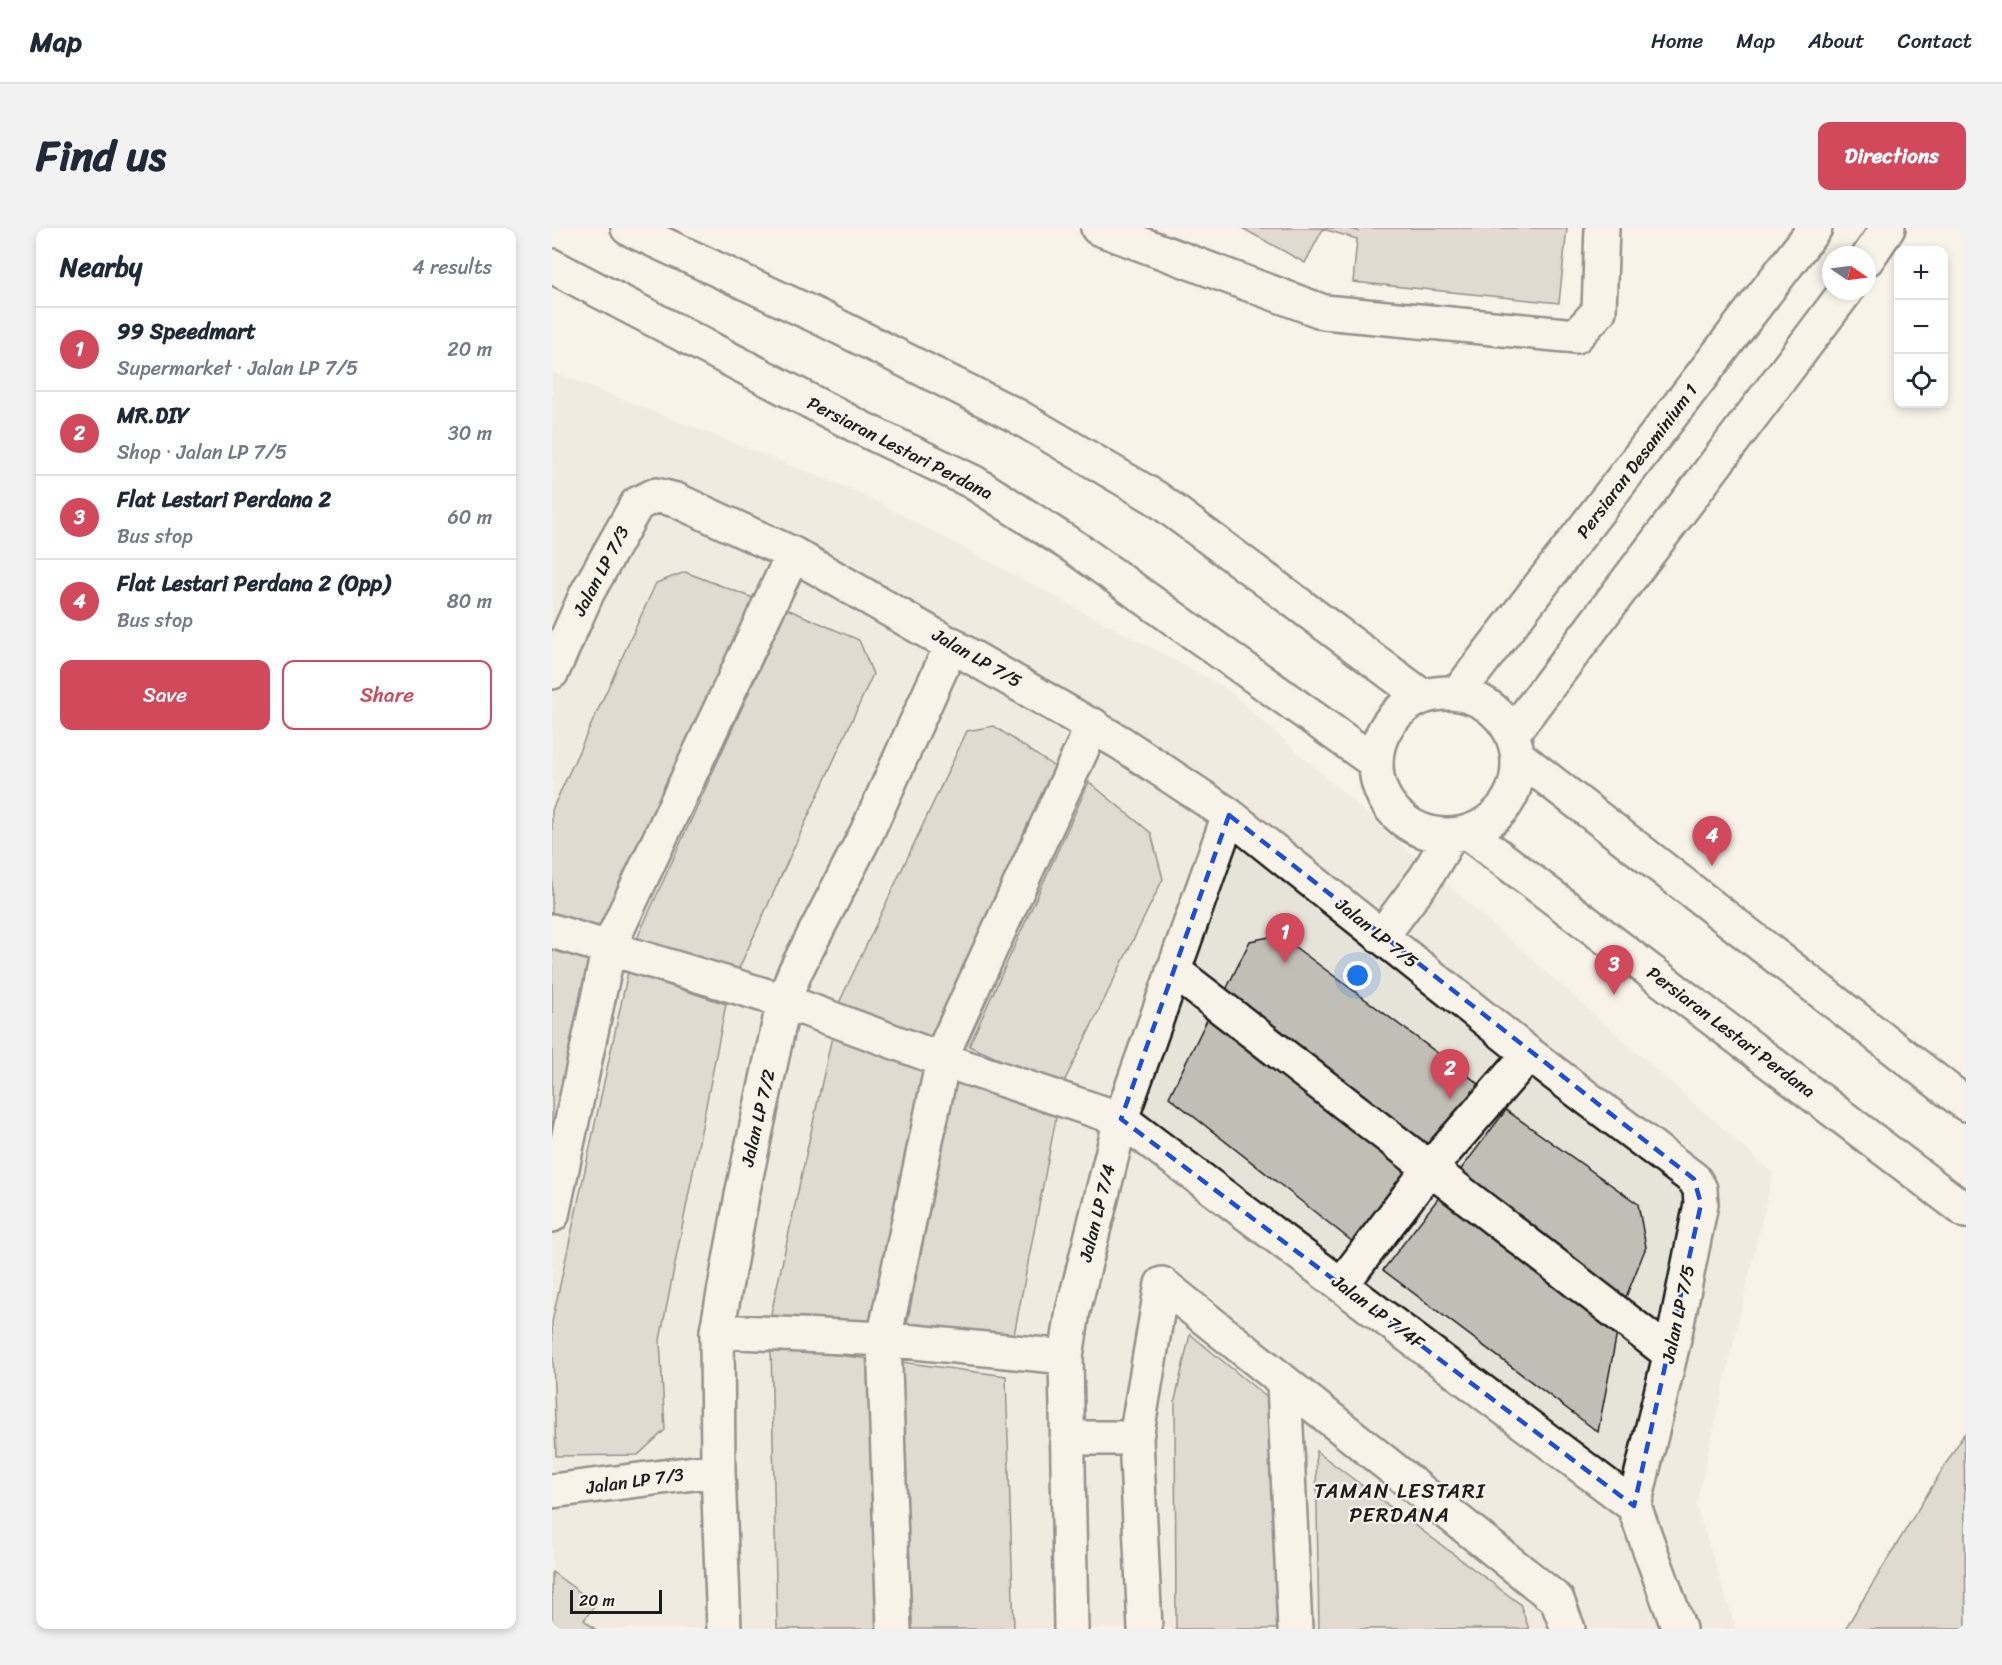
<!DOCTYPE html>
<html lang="en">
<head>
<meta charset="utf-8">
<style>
	:root { --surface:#fff; --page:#f2f2f3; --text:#1f2937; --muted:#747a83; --line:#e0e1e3; --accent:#d1495b }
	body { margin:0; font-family:Sriracha,sans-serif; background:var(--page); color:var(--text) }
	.controls { position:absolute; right:18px; top:18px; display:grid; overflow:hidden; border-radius:12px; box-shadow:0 3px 9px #0003 }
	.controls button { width:54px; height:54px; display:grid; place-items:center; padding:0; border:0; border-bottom:2px solid var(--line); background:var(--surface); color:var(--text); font:30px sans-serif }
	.compass { position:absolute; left:1270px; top:18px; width:54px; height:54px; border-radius:50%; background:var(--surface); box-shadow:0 3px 9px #0003; rotate:103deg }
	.scale { position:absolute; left:18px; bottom:15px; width:92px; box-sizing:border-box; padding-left:6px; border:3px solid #1c1c1c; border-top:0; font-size:16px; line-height:21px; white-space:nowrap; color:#1c1c1c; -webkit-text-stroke:4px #f7f3e8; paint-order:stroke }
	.you { position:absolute; left:806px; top:748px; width:21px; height:21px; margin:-15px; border:4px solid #fff; border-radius:50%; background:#1a73e8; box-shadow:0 0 0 9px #1a73e833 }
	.badge { display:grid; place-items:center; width:39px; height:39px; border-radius:50%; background:var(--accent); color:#fff; font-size:20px; font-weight:700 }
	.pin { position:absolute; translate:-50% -50px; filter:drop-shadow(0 2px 3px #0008) }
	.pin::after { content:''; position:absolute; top:32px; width:21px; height:18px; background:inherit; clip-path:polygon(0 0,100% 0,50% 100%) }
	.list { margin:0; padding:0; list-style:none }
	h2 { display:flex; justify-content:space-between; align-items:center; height:78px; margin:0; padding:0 24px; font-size:26px }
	h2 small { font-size:20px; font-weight:400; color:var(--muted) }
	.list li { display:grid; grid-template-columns:39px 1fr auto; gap:18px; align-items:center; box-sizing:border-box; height:84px; padding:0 24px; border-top:2px solid var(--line) }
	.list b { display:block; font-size:22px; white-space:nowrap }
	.list p { margin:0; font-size:20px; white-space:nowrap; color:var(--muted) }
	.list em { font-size:20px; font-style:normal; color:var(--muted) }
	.actions { display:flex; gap:12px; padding:18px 24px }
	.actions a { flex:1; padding:14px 0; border:2px solid var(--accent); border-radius:12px; text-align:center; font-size:21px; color:var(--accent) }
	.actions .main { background:var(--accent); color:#fff }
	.icon { flex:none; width:33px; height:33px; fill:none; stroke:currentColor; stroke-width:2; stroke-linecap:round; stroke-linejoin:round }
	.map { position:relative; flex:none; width:1414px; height:1401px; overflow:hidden; border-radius:12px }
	header { display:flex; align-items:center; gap:36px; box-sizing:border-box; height:84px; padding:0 30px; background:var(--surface); border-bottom:2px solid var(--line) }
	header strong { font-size:28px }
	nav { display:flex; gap:33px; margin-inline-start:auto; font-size:21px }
	.intro { display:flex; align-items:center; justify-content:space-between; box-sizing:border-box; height:144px; padding:0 36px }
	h1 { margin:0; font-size:42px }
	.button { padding:15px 27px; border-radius:12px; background:var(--accent); color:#fff; font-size:21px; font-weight:700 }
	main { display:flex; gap:36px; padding:0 36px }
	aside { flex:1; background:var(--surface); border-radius:12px; box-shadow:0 3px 9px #0003 }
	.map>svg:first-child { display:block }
	.built { fill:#e6e3d9 }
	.building { fill:#c0beb5; stroke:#1c1c1c; stroke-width:1.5 }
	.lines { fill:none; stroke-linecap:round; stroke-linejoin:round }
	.minor-casing { stroke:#1c1c1c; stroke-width:38 }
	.minor { stroke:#f7f3e8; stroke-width:33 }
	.marked { fill:none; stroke:#1d4ed8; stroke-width:4.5; stroke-dasharray:12 8; stroke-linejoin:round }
	.labels { text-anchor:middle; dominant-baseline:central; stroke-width:4.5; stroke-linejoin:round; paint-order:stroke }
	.street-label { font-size:18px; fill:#1c1c1c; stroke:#f7f3e8 }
	.quarter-label { font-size:21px; letter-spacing:1.5px; fill:#1c1c1c; stroke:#f7f3e8 }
</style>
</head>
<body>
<header>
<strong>Map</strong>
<nav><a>Home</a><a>Map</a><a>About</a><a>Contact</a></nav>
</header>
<div class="intro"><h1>Find us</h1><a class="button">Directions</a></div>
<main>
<aside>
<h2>Nearby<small>4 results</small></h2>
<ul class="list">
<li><span class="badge">1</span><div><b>99 Speedmart</b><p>Supermarket · Jalan LP 7/5</p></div><em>20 m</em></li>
<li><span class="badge">2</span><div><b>MR.DIY</b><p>Shop · Jalan LP 7/5</p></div><em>30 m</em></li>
<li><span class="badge">3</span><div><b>Flat Lestari Perdana 2</b><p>Bus stop</p></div><em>60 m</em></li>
<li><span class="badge">4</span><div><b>Flat Lestari Perdana 2 (Opp)</b><p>Bus stop</p></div><em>80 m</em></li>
</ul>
<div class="actions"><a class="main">Save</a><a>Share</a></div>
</aside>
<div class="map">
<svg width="1414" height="1401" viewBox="0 0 1414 1401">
	<rect width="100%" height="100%" fill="#f7f3e8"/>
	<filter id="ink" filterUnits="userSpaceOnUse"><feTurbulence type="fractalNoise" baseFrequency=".0167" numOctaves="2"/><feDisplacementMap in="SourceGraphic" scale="12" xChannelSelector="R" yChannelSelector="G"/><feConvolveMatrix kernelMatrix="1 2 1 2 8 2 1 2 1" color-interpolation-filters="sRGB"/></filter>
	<g filter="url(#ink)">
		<!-- built -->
		<path class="built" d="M0,144L302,262L671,458L1221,945L1144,1277L1184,1401H0Z"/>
		<!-- building -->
		<path class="building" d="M690,0H794L806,3V0H1015L1007,75L801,54L805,11L771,1L753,35Z
			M133,344L209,373L53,712L0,694V582L104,355Z
			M235,381L307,412L321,446L184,747L82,717Z
			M442,498L507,542L385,812L287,775L415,503Z
			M537,554L599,605L611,651L510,858L417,818Z
			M727,707L931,859L878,932L670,770L698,713Z
			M0,717L44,731L0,953Z
			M76,744L174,776L108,1112L113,1202L86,1227L4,1228L0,1094Z
			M656,790L861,949L806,1018L617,869Z
			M281,804L376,837L323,1098L217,1095Z
			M404,849L506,880L461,1112L354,1101Z
			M954,882L1086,976L1094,1019L1070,1079L903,949Z
			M888,968L1065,1105L1046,1204L831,1042Z
			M638,1106L718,1172L726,1401H624L623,1172Z
			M219,1119L318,1131L329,1401H225Z
			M349,1134L454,1148L462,1401H359Z
			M1412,1206L1414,1401H1293Z
			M764,1223L968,1376L977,1401H767Z
			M0,1344L44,1376L32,1392L43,1401H0Z"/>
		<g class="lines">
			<defs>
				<path id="minor" d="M76,0L267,89L465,188L604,270L871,469
					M546,0L772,84L1024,108L1047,83L1050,0
					M1315,31L1336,0
					M0,38L309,200L421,254L522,319L824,535
					M0,444L35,365L85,276L104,267L124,272L241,326L569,515L677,587L977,826L1142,951L1148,961L1149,976L1121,1115L1082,1278L1127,1401
					M906,465L1263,0
					M824 536a71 71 0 1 1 142 0a71 71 0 1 1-142 0Z
					M960,506L1294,63
					M966,528L1414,876
					M915,604L1414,983
					M0,703L232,773L391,832L569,891L1082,1278
					M829,709L874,649L899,607
					M621,742L1118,1126
					M0,987L57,719L241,326
					M790,1056L878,940L977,826
					M165,1103L332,1111L514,1129
					M732,1155L743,1401
					M515,1210H584
					M0,1263L166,1242
					M172,1401L166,1242L165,1103L191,962L232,773L243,744L315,604L400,416
					M342,1401L332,1111L394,818L541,497
					M519,1401L514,1129L521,1083L569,891L677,587
					M593,1401L584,1210L610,1056L1005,1372L1016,1401"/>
			</defs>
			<!-- minor casing -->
			<use href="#minor" class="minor-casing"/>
			<!-- minor -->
			<use href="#minor" class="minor"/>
		</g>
	</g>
	<!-- marked area -->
	<path d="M0 0H1414V1401H0ZM677,587L1142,951L1149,976L1082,1278L569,891Z" fill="#f7f3e8" fill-opacity=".55" fill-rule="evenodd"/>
	<path class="marked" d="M677,587L1142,951L1149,976L1082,1278L569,891Z"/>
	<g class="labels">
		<!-- street labels -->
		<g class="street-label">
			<text transform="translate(348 220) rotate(27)">Persiaran Lestari Perdana</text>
			<text transform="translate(1085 233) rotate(-53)">Persiaran Desaminium 1</text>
			<text transform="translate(49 343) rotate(-62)">Jalan LP 7/3</text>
			<text transform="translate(425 430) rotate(30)">Jalan LP 7/5</text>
			<text transform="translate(825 705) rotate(39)">Jalan LP 7/5</text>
			<text transform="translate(1179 804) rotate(37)">Persiaran Lestari Perdana</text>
			<text transform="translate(206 890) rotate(-77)">Jalan LP 7/2</text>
			<text transform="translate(545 985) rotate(-76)">Jalan LP 7/4</text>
			<text transform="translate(826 1084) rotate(37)">Jalan LP 7/4F</text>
			<text transform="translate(1126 1086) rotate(-78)">Jalan LP 7/5</text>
			<text transform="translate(83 1253) rotate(-8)">Jalan LP 7/3</text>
		</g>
		<!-- quarter labels -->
		<g class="quarter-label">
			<text x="848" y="1263">TAMAN LESTARI<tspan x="848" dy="24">PERDANA</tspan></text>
		</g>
	</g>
</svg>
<div class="controls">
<button>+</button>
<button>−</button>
<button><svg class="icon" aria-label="locate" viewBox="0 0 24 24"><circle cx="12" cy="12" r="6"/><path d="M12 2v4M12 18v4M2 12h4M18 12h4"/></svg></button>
</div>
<svg class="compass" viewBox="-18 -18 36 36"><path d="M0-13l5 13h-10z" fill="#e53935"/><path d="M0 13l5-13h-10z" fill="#747a83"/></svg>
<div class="scale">20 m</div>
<div class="you"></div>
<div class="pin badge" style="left:733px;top:735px">1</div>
<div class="pin badge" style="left:898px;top:871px">2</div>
<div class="pin badge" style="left:1062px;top:767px">3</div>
<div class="pin badge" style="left:1160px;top:638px">4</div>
</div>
</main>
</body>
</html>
